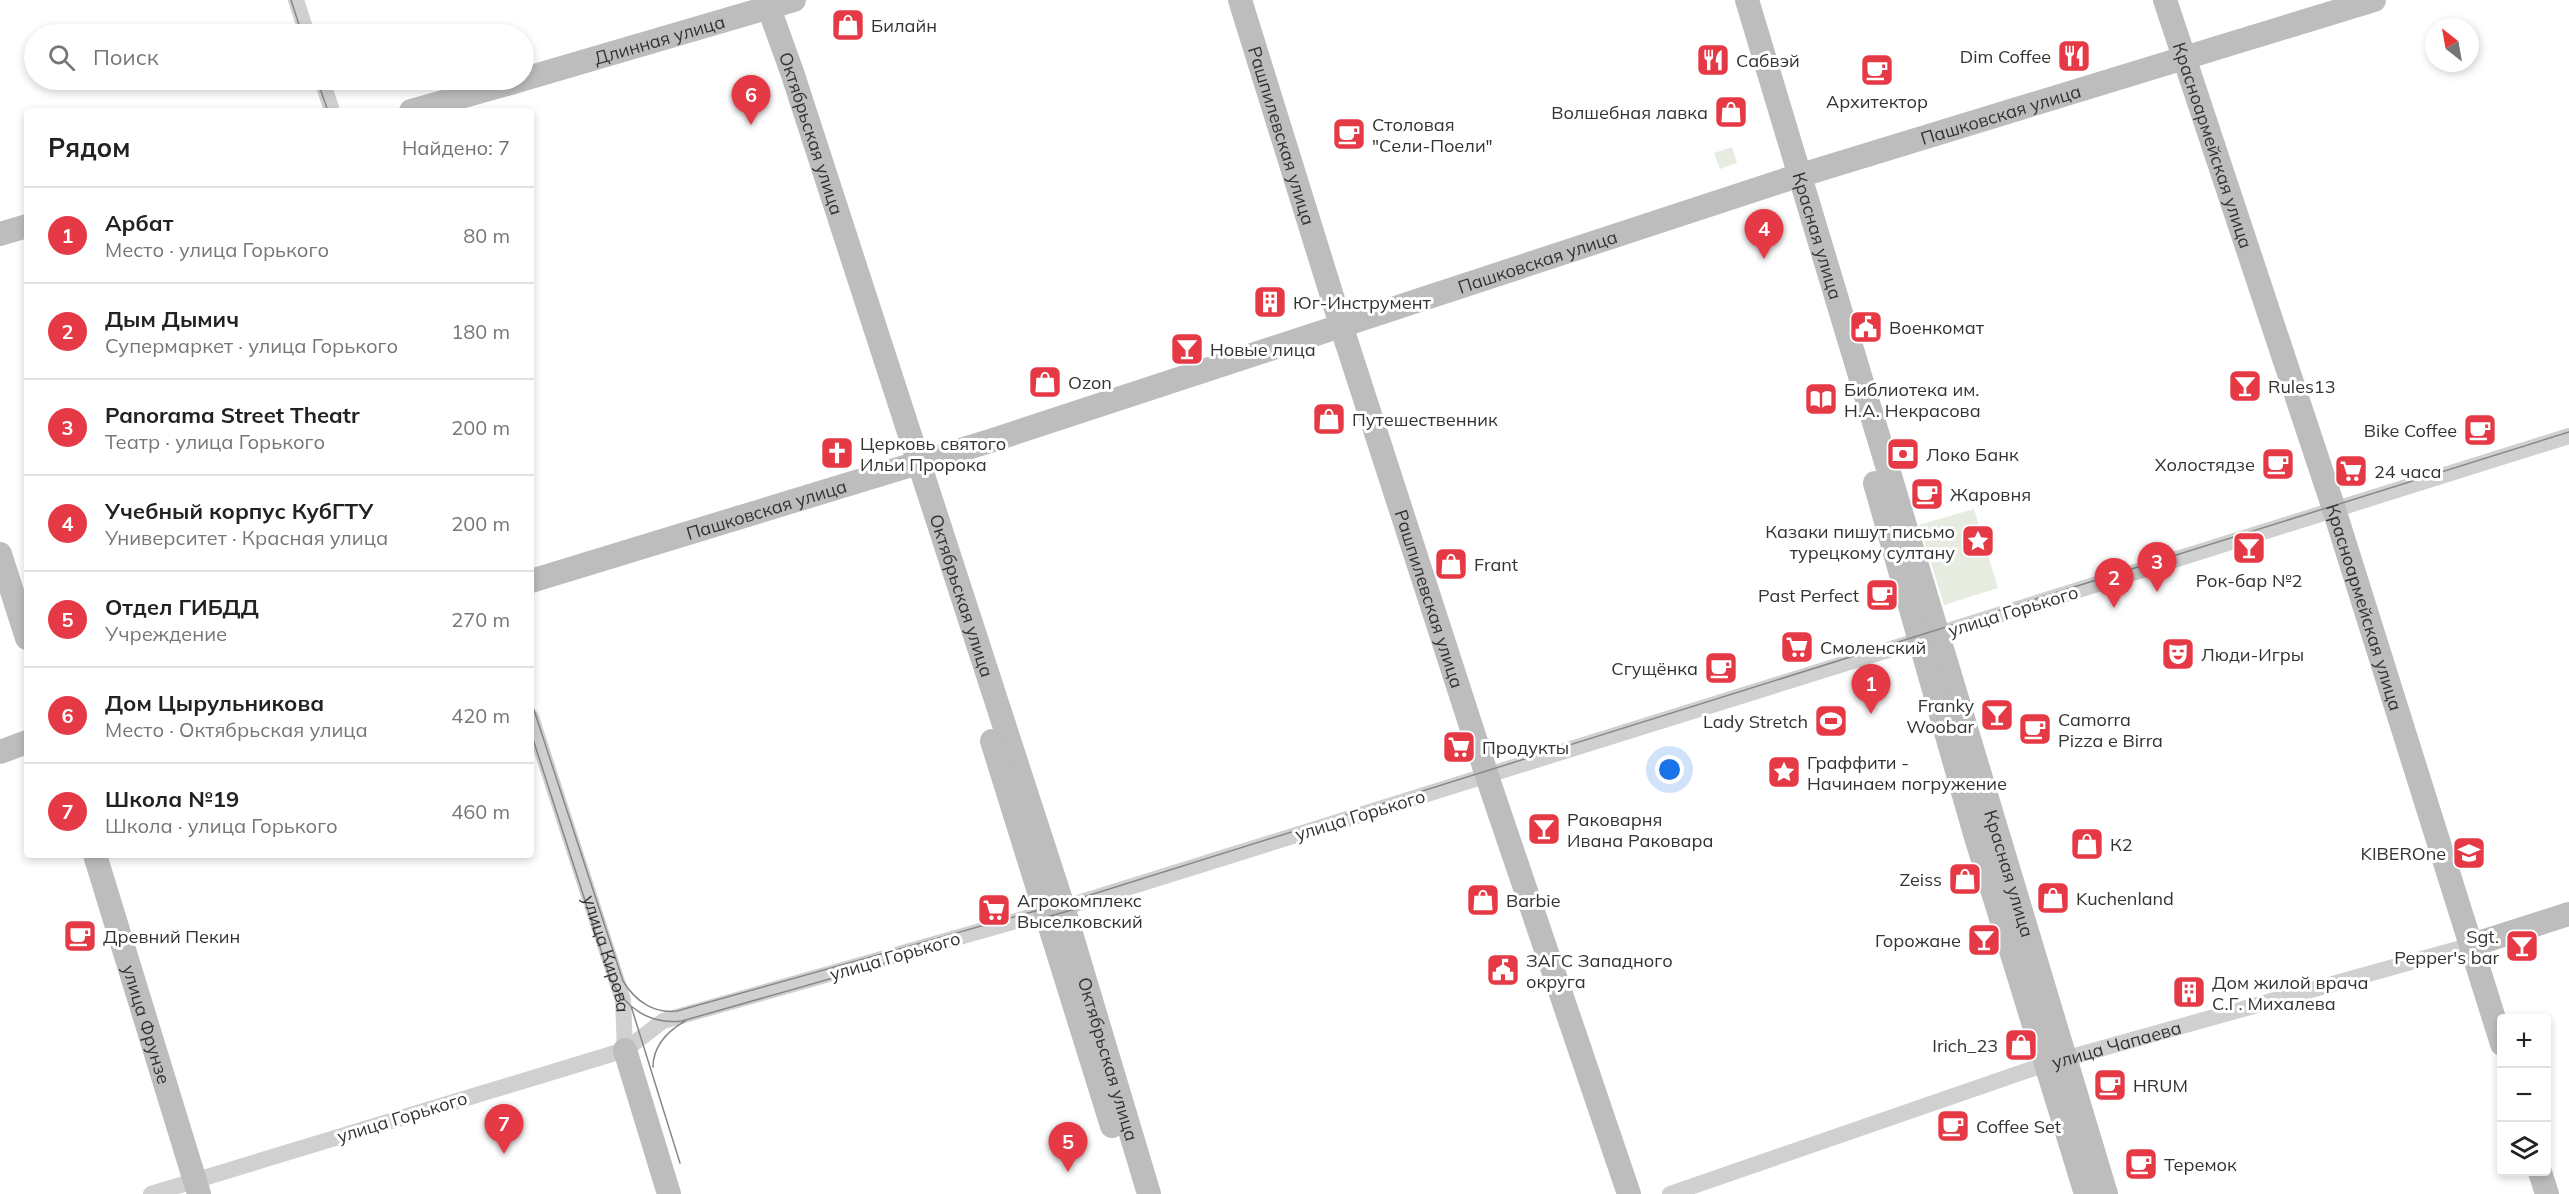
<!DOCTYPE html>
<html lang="ru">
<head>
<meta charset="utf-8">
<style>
	:root { --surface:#fff; --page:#f6f6f6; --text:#222; --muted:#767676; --line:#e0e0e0; --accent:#e63946 }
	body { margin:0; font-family:Mulish,sans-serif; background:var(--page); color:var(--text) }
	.controls { position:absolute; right:18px; bottom:18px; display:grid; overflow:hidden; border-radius:6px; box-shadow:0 3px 9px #0003 }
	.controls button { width:54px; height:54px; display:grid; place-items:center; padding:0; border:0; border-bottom:2px solid var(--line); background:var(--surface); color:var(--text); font:30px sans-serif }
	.compass { position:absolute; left:2425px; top:18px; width:54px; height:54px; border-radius:50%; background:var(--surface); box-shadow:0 3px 9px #0003; rotate:329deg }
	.you { position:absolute; left:1670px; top:770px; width:21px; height:21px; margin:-15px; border:4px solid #fff; border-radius:50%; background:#1a73e8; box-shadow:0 0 0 9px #1a73e833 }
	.badge { display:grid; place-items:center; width:39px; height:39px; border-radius:50%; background:var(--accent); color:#fff; font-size:20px; font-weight:700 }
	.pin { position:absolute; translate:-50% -50px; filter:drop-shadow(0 2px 3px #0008) }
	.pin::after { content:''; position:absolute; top:32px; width:21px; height:18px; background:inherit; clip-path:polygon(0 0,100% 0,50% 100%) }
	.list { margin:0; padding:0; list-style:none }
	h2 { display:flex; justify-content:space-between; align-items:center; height:78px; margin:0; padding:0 24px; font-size:26px }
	h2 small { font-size:20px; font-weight:400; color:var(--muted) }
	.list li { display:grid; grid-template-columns:39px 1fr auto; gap:18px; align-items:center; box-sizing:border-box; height:96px; padding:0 24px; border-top:2px solid var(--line) }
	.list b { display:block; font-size:22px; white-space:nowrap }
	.list p { margin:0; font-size:20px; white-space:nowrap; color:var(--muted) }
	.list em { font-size:20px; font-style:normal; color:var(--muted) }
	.icon { flex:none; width:33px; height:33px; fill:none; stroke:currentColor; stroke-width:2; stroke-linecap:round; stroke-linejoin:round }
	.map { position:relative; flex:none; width:2569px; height:1194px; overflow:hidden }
	.search { position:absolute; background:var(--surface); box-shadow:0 3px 9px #0003; left:24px; top:24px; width:510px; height:66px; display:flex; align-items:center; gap:15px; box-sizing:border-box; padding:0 21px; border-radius:33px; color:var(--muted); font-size:22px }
	.panel { position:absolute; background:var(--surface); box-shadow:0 3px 9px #0003; left:24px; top:108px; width:510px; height:750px; border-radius:6px }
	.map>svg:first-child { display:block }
	.green { fill:#e6ecdf }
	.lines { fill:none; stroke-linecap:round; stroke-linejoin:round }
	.street { stroke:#d0d0d0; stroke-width:16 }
	.secondary { stroke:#bdbdbd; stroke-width:24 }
	.tram { stroke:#888; stroke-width:1.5 }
	.labels { text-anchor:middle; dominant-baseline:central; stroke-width:6; stroke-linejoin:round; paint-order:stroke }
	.poi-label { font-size:18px; fill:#333; stroke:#fff; text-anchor:start }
	.street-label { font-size:18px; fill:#333; stroke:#fff }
</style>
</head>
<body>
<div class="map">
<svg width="2569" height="1194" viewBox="0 0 2569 1194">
	<rect width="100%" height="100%" fill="#fff"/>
	<!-- green -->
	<path class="green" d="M1732,147L1737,163L1720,169L1714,153Z
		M1974,509L1998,588L1944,605L1919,525Z"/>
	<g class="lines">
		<!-- street -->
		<g class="street">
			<path d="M296,0L307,34"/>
			<path d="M322,80L332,111"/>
			<path d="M1938,634L2569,436"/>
			<path id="s1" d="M531,717L623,1000L625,1050"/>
			<path d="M151,1194L625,1050L663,1021L1072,905L1920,640"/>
			<path id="s2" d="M1670,1194L2046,1064L2472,945"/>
		</g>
		<!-- secondary -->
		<g class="secondary">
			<path id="s3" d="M766,0L792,72L1061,900L1149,1194"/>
			<path id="s4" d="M1240,0L1341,325L1492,791L1629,1194"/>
			<path id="s5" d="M1747,0L2106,1194"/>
			<path id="s6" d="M2165,0L2333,506L2502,1044"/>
			<path id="s7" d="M524,79L794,0"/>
			<path d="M411,111L521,80"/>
			<path d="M0,234L27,226"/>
			<path d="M1875,483L1975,834L2086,1194"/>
			<path d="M0,554L27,638"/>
			<path id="s8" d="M531,581L990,441L1785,180L2374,0"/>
			<path d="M992,741L1112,1126"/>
			<path d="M0,752L27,742"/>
			<path id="s9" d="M95,855L199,1194"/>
			<path d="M2472,945L2569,914"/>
			<path d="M625,1050L669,1194"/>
			<path d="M2540,1172L2547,1194"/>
		</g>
		<!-- tram -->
		<path class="tram" d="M291,0L302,34
			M317,80L328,111
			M531,701L623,981C635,1001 654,1014 677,1011L1071,901L2569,432
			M531,733L610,978C624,1007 649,1025 682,1021L910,956
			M1028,922L1083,907
			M631,1006L680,1163
			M653,1067C653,1046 668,1031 685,1021"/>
	</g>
	<!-- icons -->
	<defs>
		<symbol id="shop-square" viewBox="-11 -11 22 22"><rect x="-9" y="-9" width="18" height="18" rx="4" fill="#e63946" stroke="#fff"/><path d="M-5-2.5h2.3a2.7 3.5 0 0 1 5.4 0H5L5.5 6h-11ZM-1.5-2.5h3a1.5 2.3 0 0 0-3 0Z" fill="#fff"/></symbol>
		<symbol id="restaurant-square" viewBox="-11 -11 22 22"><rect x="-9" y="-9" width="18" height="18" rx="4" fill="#e63946" stroke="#fff"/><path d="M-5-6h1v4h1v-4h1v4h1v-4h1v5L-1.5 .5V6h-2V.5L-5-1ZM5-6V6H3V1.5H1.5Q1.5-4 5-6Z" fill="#fff"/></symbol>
		<symbol id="cafe-square" viewBox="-11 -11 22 22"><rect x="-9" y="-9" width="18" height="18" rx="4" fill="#e63946" stroke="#fff"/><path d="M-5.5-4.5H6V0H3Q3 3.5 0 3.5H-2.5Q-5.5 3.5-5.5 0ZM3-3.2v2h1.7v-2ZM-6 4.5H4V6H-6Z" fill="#fff"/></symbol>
		<symbol id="building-square" viewBox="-11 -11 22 22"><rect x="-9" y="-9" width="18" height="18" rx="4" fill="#e63946" stroke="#fff"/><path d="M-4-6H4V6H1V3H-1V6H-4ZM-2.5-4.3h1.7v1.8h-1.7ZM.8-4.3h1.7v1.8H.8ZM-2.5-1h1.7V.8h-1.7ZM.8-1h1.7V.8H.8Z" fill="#fff"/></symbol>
		<symbol id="civic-square" viewBox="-11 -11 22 22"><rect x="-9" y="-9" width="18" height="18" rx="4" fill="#e63946" stroke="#fff"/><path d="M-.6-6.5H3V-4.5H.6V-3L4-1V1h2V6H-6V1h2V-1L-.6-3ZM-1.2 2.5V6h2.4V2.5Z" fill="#fff"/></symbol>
		<symbol id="bar-square" viewBox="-11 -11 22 22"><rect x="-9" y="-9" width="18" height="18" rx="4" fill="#e63946" stroke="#fff"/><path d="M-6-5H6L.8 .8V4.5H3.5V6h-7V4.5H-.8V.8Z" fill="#fff"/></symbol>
		<symbol id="library-square" viewBox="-11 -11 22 22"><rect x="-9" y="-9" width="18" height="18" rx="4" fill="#e63946" stroke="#fff"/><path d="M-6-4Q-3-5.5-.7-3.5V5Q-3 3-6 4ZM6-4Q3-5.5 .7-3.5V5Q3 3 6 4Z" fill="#fff"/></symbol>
		<symbol id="church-square" viewBox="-11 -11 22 22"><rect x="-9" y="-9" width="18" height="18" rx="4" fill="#e63946" stroke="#fff"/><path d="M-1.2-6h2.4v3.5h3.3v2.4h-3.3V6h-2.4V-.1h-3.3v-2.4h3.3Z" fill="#fff"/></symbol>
		<symbol id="bank-square" viewBox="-11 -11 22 22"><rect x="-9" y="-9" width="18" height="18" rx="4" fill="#e63946" stroke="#fff"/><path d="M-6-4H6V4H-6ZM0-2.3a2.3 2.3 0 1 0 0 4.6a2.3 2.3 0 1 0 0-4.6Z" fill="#fff"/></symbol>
		<symbol id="supermarket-square" viewBox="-11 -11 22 22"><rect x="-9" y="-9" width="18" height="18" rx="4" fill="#e63946" stroke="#fff"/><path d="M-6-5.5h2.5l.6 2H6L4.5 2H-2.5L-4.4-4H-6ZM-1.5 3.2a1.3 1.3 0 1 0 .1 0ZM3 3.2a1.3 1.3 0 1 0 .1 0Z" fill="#fff"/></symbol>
		<symbol id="sight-square" viewBox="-11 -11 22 22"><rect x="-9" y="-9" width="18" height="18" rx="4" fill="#e63946" stroke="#fff"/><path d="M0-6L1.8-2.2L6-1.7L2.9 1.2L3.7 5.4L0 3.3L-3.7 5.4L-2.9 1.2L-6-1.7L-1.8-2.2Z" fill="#fff"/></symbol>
		<symbol id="theatre-square" viewBox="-11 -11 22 22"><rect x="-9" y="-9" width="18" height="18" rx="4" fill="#e63946" stroke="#fff"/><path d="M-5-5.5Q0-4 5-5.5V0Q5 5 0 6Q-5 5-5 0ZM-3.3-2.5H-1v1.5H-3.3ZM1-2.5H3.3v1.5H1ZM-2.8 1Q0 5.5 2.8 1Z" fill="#fff"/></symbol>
		<symbol id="stadium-square" viewBox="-11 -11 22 22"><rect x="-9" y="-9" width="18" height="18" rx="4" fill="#e63946" stroke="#fff"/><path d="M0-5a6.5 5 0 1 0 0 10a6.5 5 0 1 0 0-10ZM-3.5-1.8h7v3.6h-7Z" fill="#fff"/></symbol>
		<symbol id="school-square" viewBox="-11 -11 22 22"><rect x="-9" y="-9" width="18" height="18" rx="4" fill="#e63946" stroke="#fff"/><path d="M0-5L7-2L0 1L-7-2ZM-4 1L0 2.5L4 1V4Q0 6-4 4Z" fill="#fff"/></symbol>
	</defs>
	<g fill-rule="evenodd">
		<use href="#shop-square" x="829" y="6" width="38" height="38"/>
		<use href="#restaurant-square" x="2055" y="37" width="38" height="38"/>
		<use href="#restaurant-square" x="1694" y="41" width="38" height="38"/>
		<use href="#cafe-square" x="1858" y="51" width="38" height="38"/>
		<use href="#shop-square" x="1712" y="93" width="38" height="38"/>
		<use href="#cafe-square" x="1330" y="115" width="38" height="38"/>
		<use href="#building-square" x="1251" y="283" width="38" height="38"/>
		<use href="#civic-square" x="1847" y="308" width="38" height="38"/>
		<use href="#bar-square" x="1168" y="330" width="38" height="38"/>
		<use href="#shop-square" x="1026" y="363" width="38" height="38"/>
		<use href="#bar-square" x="2226" y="367" width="38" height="38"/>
		<use href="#library-square" x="1802" y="380" width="38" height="38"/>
		<use href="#shop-square" x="1310" y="400" width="38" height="38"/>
		<use href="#cafe-square" x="2461" y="411" width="38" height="38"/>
		<use href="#church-square" x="818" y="434" width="38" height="38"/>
		<use href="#bank-square" x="1884" y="435" width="38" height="38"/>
		<use href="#cafe-square" x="2259" y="445" width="38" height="38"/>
		<use href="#supermarket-square" x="2332" y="452" width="38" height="38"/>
		<use href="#cafe-square" x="1908" y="475" width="38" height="38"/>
		<use href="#sight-square" x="1959" y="522" width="38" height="38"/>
		<use href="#bar-square" x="2230" y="529" width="38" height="38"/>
		<use href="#shop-square" x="1432" y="545" width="38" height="38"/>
		<use href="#cafe-square" x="1863" y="576" width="38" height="38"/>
		<use href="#supermarket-square" x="1778" y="628" width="38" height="38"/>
		<use href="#theatre-square" x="2159" y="635" width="38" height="38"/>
		<use href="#cafe-square" x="1702" y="649" width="38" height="38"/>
		<use href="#bar-square" x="1978" y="696" width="38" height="38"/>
		<use href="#stadium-square" x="1812" y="702" width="38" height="38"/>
		<use href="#cafe-square" x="2016" y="710" width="38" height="38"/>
		<use href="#supermarket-square" x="1440" y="728" width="38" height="38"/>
		<use href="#sight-square" x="1765" y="753" width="38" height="38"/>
		<use href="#bar-square" x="1525" y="810" width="38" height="38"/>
		<use href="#shop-square" x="2068" y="825" width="38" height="38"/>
		<use href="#school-square" x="2450" y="834" width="38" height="38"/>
		<use href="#shop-square" x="1946" y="860" width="38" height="38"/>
		<use href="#shop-square" x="2034" y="879" width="38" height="38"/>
		<use href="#shop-square" x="1464" y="881" width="38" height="38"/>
		<use href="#supermarket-square" x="975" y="891" width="38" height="38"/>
		<use href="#cafe-square" x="61" y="917" width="38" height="38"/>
		<use href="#bar-square" x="1965" y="921" width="38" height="38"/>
		<use href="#bar-square" x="2503" y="927" width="38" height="38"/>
		<use href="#civic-square" x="1484" y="951" width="38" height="38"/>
		<use href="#building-square" x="2170" y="973" width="38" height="38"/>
		<use href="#shop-square" x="2002" y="1026" width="38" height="38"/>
		<use href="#cafe-square" x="2091" y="1066" width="38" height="38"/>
		<use href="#cafe-square" x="1934" y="1107" width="38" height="38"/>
		<use href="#cafe-square" x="2122" y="1145" width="38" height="38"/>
	</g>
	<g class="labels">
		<!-- poi labels -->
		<g class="poi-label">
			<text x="871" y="25">Билайн</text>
			<text x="2051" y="56" text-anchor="end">Dim Coffee</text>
			<text x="1736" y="60">Сабвэй</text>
			<text x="1877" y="101" text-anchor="middle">Архитектор</text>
			<text x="1708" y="112" text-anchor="end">Волшебная лавка</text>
			<text x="1372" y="124">Столовая<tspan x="1372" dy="21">"Сели-Поели"</tspan></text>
			<text x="1293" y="302">Юг-Инструмент</text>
			<text x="1889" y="327">Военкомат</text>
			<text x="1210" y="349">Новые лица</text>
			<text x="1068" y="382">Ozon</text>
			<text x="2268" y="386">Rules13</text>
			<text x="1844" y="389">Библиотека им.<tspan x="1844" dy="21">Н.А. Некрасова</tspan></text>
			<text x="1352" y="419">Путешественник</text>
			<text x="2457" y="430" text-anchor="end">Bike Coffee</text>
			<text x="860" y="443">Церковь святого<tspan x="860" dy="21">Ильи Пророка</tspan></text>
			<text x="1926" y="454">Локо Банк</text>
			<text x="2255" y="464" text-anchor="end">Холостядзе</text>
			<text x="2374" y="471">24 часа</text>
			<text x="1950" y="494">Жаровня</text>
			<text x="1955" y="531" text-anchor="end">Казаки пишут письмо<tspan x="1955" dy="21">турецкому султану</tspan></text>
			<text x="1474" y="564">Frant</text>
			<text x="2249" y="580" text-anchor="middle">Рок-бар №2</text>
			<text x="1859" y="595" text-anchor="end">Past Perfect</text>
			<text x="1820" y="647">Смоленский</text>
			<text x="2201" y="654">Люди-Игры</text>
			<text x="1698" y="668" text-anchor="end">Сгущёнка</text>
			<text x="1974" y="705" text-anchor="end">Franky<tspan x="1974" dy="21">Woobar</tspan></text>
			<text x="2058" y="719">Camorra<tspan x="2058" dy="21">Pizza e Birra</tspan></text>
			<text x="1808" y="721" text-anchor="end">Lady Stretch</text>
			<text x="1482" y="747">Продукты</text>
			<text x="1807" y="762">Граффити -<tspan x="1807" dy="21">Начинаем погружение</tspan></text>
			<text x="1567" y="819">Раковарня<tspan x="1567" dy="21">Ивана Раковара</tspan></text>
			<text x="2110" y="844">К2</text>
			<text x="2446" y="853" text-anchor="end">KIBEROne</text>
			<text x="1942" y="879" text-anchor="end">Zeiss</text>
			<text x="2076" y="898">Kuchenland</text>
			<text x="1017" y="900">Агрокомплекс<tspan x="1017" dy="21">Выселковский</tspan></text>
			<text x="1506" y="900">Barbie</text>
			<text x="103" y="936">Древний Пекин</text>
			<text x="2499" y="936" text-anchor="end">Sgt.<tspan x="2499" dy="21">Pepper's bar</tspan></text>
			<text x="1961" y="940" text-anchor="end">Горожане</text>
			<text x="1526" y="960">ЗАГС Западного<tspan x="1526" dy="21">округа</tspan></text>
			<text x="2212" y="982">Дом жилой врача<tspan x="2212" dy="21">С.Г. Михалева</tspan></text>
			<text x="1998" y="1045" text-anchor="end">Irich_23</text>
			<text x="2133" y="1085">HRUM</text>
			<text x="1976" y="1126">Coffee Set</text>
			<text x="2164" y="1164">Теремок</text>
		</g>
		<!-- street labels -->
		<g class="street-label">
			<text stroke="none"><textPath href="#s7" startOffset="141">Длинная улица</textPath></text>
			<text stroke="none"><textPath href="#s8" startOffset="1542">Пашковская улица</textPath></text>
			<text stroke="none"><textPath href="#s3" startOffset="141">Октябрьская улица</textPath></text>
			<text stroke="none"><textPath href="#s4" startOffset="142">Рашпилевская улица</textPath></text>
			<text stroke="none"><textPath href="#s6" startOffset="153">Красноармейская улица</textPath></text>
			<text stroke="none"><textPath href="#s5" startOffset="246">Красная улица</textPath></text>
			<text stroke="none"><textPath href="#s8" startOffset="1056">Пашковская улица</textPath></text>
			<text stroke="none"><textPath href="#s8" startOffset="246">Пашковская улица</textPath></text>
			<text stroke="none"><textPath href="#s3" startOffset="627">Октябрьская улица</textPath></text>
			<text stroke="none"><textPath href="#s4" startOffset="628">Рашпилевская улица</textPath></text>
			<text stroke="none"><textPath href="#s6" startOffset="639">Красноармейская улица</textPath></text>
			<text transform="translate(2013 611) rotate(-17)">улица Горького</text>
			<text transform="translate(1360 815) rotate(-17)">улица Горького</text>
			<text stroke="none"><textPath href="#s5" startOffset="912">Красная улица</textPath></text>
			<text stroke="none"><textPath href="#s1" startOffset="249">улица Кирова</textPath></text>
			<text transform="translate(895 956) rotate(-16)">улица Горького</text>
			<text stroke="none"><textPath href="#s9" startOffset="177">улица Фрунзе</textPath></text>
			<text stroke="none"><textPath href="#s2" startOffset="471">улица Чапаева</textPath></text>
			<text stroke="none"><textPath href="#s3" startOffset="1113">Октябрьская улица</textPath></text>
			<text transform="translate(402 1117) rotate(-17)">улица Горького</text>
		</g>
	</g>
</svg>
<div class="controls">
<button>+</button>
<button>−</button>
<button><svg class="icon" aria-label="layers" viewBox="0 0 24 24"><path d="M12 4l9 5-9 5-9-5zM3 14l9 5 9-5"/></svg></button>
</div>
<svg class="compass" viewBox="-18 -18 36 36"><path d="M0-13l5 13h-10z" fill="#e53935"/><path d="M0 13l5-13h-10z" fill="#767676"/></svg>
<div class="you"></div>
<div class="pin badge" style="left:1871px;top:714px">1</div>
<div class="pin badge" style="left:2114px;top:608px">2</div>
<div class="pin badge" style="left:2157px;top:592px">3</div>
<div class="pin badge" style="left:1764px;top:259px">4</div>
<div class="pin badge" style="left:1068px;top:1172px">5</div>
<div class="pin badge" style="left:751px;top:125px">6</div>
<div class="pin badge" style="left:504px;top:1154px">7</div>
<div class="search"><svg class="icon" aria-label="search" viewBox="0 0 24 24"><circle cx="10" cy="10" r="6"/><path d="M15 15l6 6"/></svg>Поиск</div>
<section class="panel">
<h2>Рядом<small>Найдено: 7</small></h2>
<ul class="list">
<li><span class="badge">1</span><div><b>Арбат</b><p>Место · улица Горького</p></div><em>80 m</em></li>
<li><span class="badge">2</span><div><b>Дым Дымич</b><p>Супермаркет · улица Горького</p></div><em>180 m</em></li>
<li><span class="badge">3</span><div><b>Panorama Street Theatr</b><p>Театр · улица Горького</p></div><em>200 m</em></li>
<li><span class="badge">4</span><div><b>Учебный корпус КубГТУ</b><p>Университет · Красная улица</p></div><em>200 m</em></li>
<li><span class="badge">5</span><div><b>Отдел ГИБДД</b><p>Учреждение</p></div><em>270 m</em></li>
<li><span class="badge">6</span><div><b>Дом Цырульникова</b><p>Место · Октябрьская улица</p></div><em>420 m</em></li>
<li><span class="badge">7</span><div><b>Школа №19</b><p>Школа · улица Горького</p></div><em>460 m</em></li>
</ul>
</section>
</div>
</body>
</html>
